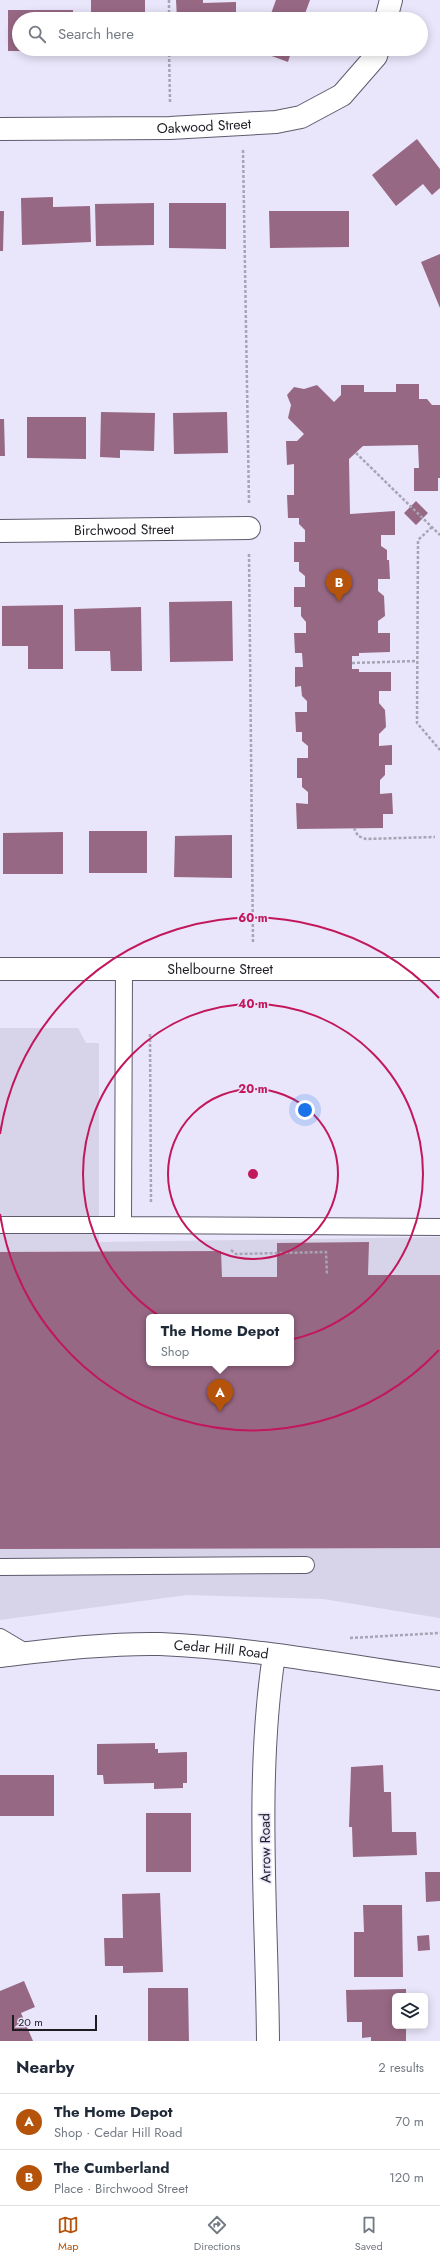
<!DOCTYPE html>
<html lang="en">
<head>
<meta charset="utf-8">
<style>
	:root { --surface:#fff; --page:#f2f2f3; --text:#1f2937; --muted:#747a83; --line:#e0e1e3; --accent:#b45309 }
	body { margin:0; font-family:Jost,sans-serif; background:var(--page); color:var(--text) }
	.controls { position:absolute; right:12px; bottom:12px; display:grid; overflow:hidden; border-radius:6px; box-shadow:0 2px 10px #0003 }
	.controls button { width:36px; height:36px; display:grid; place-items:center; padding:0; border:0; border-bottom:1px solid var(--line); background:var(--surface); color:var(--text); font:20px sans-serif }
	.scale { position:absolute; left:12px; bottom:10px; width:85px; box-sizing:border-box; padding-left:4px; border:2px solid #1d1c23; border-top:0; font-size:11px; line-height:14px; white-space:nowrap; color:#1d1c23; -webkit-text-stroke:3px #e9e5fa; paint-order:stroke }
	.you { position:absolute; left:305px; top:1110px; width:14px; height:14px; margin:-10px; border:3px solid #fff; border-radius:50%; background:#1a73e8; box-shadow:0 0 0 6px #1a73e833 }
	.badge { display:grid; place-items:center; width:26px; height:26px; border-radius:50%; background:var(--accent); color:#fff; font-size:13px; font-weight:700 }
	.pin { position:absolute; translate:-50% -33px; filter:drop-shadow(0 1px 2px #0008) }
	.pin::after { content:''; position:absolute; top:21px; width:14px; height:12px; background:inherit; clip-path:polygon(0 0,100% 0,50% 100%) }
	.popup { position:absolute; left:146px; top:1314px; width:148px; height:52px; box-sizing:border-box; display:grid; place-content:center; border-radius:6px; background:var(--surface); filter:drop-shadow(0 1px 3px #0005); font-size:13px; white-space:nowrap; color:var(--muted) }
	.popup b { font-size:15px; color:var(--text) }
	.popup::after { content:''; position:absolute; left:50%; top:100%; margin-left:-8px; border:8px solid transparent; border-top-color:var(--surface) }
	.list { margin:0; padding:0; list-style:none }
	h2 { display:flex; justify-content:space-between; align-items:center; height:52px; margin:0; padding:0 16px; font-size:17px }
	h2 small { font-size:13px; font-weight:400; color:var(--muted) }
	.list li { display:grid; grid-template-columns:26px 1fr auto; gap:12px; align-items:center; box-sizing:border-box; height:56px; padding:0 16px; border-top:1px solid var(--line) }
	.list b { display:block; font-size:15px; white-space:nowrap }
	.list p { margin:0; font-size:13px; white-space:nowrap; color:var(--muted) }
	.list em { font-size:13px; font-style:normal; color:var(--muted) }
	.icon { flex:none; width:22px; height:22px; fill:none; stroke:currentColor; stroke-width:2; stroke-linecap:round; stroke-linejoin:round }
	.map { position:relative; flex:none; width:440px; height:2041px; overflow:hidden }
	.search { position:absolute; background:var(--surface); box-shadow:0 2px 10px #0003; left:12px; right:12px; top:12px; height:44px; display:flex; align-items:center; gap:10px; box-sizing:border-box; padding:0 14px; border-radius:22px; color:var(--muted); font-size:15px }
	.sheet { height:164px; background:var(--surface) }
	nav { display:flex; justify-content:space-around; align-items:center; box-sizing:border-box; height:56px; border-top:1px solid var(--line); background:var(--surface); font-size:11px; color:var(--muted) }
	nav a { display:grid; justify-items:center; gap:2px }
	nav .on { color:var(--accent) }
	.map>svg:first-child { display:block }
	.commercial { fill:#d7d3e9; fill-rule:evenodd }
	.building { fill:#976884; fill-rule:evenodd }
	.lines { fill:none; stroke-linecap:round; stroke-linejoin:round }
	.lane-casing { stroke:#5f5b6d; stroke-width:18 }
	.street-casing { stroke:#5f5b6d; stroke-width:24 }
	.secondary-casing { stroke:#5f5b6d; stroke-width:24 }
	.path { stroke:#a7a4b5; stroke-width:2.5; stroke-dasharray:3 2; stroke-linecap:butt }
	.lane { stroke:#fff; stroke-width:16 }
	.street { stroke:#fff; stroke-width:22 }
	.secondary { stroke:#fff; stroke-width:22 }
	.ring { fill:none; stroke:#c2185b; stroke-width:2 }
	.labels { text-anchor:middle; dominant-baseline:central; stroke-width:3; stroke-linejoin:round; paint-order:stroke }
	.street-label { font-size:14px; fill:#1d1c23; stroke:#e9e5fa }
	.centre { fill:#c2185b; stroke:#e9e5fa; stroke-width:2 }
	.ring-label { font-size:12px; text-anchor:middle; font-weight:bold; fill:#c2185b; stroke:#e9e5fa; stroke-width:3; stroke-linejoin:round; paint-order:stroke }
</style>
</head>
<body>
<div class="map">
<svg width="440" height="2041" viewBox="0 0 440 2041">
	<rect width="100%" height="100%" fill="#e9e5fa"/>
	<!-- commercial -->
	<path class="commercial" d="M0,1028H78L86,1043H99V1242L440,1237V1618L323,1599L187,1595L0,1620ZM149,1317H291V1363H149Z"/>
	<!-- building -->
	<path class="building" d="M91,0H145V19H91Z
		M176,0H203V3L236,2V19H177Z
		M276,0H310L303,19H269Z
		M8,10H73V19H19V49H73V51H8Z
		M129,49H146V55L129,56Z
		M271,49H292L288,62L269,55Z
		M417,139L440,169V188L432,195L423,184L396,206L372,175Z
		M53,197V207L90,206L91,242L22,245L21,198Z
		M154,203V245L96,246L95,204Z
		M169,203H226V249L169,248Z
		M0,211H4L3,251H0Z
		M269,211H349V247L270,248Z
		M440,254V308L421,262Z
		M396,384H419V399H427L432,405H440V478H438V491H414V468H419L418,445L363,446L349,459L350,514L395,511V535H381V546L387,550V560H389L390,579H378V591L384,596L385,616L378,621V633H390V652L359,653V656H352V669H359V672H391V691H379V703L385,710L386,727L379,734V746L392,745V765H385V775L380,780V794L392,793L393,814H383V828L297,829L296,803L308,804V792L302,787V778H297V758H308V746L302,741V732H296L295,712H307V701L302,696L301,686L295,687V667H303L302,653H295L294,633H306V622L301,616V607H294V587H305V576L299,571V562H294V542H305V530L299,524V518H288L287,495H294V464L287,465L286,441H297L304,434L288,418L291,405L287,395L294,387L304,389L317,385L334,402L341,395V385H364V392H396Z
		M101,412L155,413L154,451L120,450V458L100,457Z
		M227,412L228,453L174,454L173,413Z
		M27,417H86V459L27,458Z
		M0,419H4L5,456H0Z
		M416,501L428,513L416,525L404,513Z
		M232,601L233,661L170,662L169,602Z
		M63,605V669H28V646H2V606Z
		M141,607L142,671H111L110,651H75L74,609Z
		M89,831H147V873H89Z
		M63,832V874H3V833Z
		M232,835V878L174,877L175,836Z
		M369,1242L368,1275H440V1548L0,1549V1252L221,1251L222,1277H277V1243ZM149,1317H291V1363H149Z
		M155,1743V1749H158V1753L187,1752V1783H183V1788L154,1789V1783L104,1784L103,1775H97V1744Z
		M383,1765L384,1792H391L392,1832H416L417,1855L353,1857L352,1827H349L351,1767Z
		M0,1775H54V1816H0Z
		M146,1813H191V1872H146Z
		M425,1872H440V1901L426,1902Z
		M160,1893L163,1972L123,1973V1966H105L104,1938H123L122,1894Z
		M363,1905H402L403,1977H354V1932H364Z
		M429,1935L430,1950L418,1951L417,1936Z
		M24,1981L35,2007L21,2013L33,2041H0V1991Z
		M148,1988H188L189,2041H148Z
		M406,1989V1996H395V2026H406V2041H371V2037L362,2038V2022H347L346,1990Z"/>
	<g class="lines">
		<defs>
			<path id="lane" d="M0,1225H123L124,968
				M123,1225L440,1227
				M0,1567L306,1565
				M0,1637L27,1653"/>
			<g id="street">
				<path d="M386,19L391,0"/>
				<path id="s1" d="M0,129L170,128L276,122L301,117L342,95L376,56L378,49"/>
				<path id="s2" d="M0,531L249,528"/>
				<path d="M268,2041C267,1914 255,1780 274,1655"/>
			</g>
			<g id="secondary">
				<path id="s3" d="M0,969H440"/>
				<path id="s4" d="M0,1656C52,1650 107,1643 160,1644C254,1648 347,1666 440,1679"/>
			</g>
		</defs>
		<!-- lane casing -->
		<use href="#lane" class="lane-casing"/>
		<!-- street casing -->
		<use href="#street" class="street-casing"/>
		<!-- secondary casing -->
		<use href="#secondary" class="secondary-casing"/>
		<!-- path -->
		<path class="path" d="M169,0V19
			M169,49L170,102
			M243,150L249,503
			M356,453L440,535
			M432,527L418,540L417,723L440,750
			M249,554L253,943
			M352,663L417,661
			M354,828L358,836L366,839L435,837
			M150,1034L151,1202
			M231,1250L236,1254L326,1252L327,1275
			M350,1638L440,1633"/>
		<!-- lane -->
		<use href="#lane" class="lane"/>
		<!-- street -->
		<use href="#street" class="street"/>
		<!-- secondary -->
		<use href="#secondary" class="secondary"/>
	</g>
	<!-- distance rings -->
	<g class="ring">
		<circle cx="253" cy="1174" r="85"/>
		<circle cx="253" cy="1174" r="170"/>
		<path d="M439 1350A256 256 0 0 1 0 1214M0 1134A256 256 0 0 1 439 998"/>
	</g>
	<g class="labels">
		<!-- street labels -->
		<g class="street-label">
			<text stroke="none"><textPath href="#s1" startOffset="204">Oakwood Street</textPath></text>
			<text stroke="none"><textPath href="#s2" startOffset="124">Birchwood Street</textPath></text>
			<text stroke="none"><textPath href="#s3" startOffset="220">Shelbourne Street</textPath></text>
			<text stroke="none"><textPath href="#s4" startOffset="222">Cedar Hill Road</textPath></text>
			<text transform="translate(265 1848) rotate(-91)">Arrow Road</text>
		</g>
	</g>
	<circle cx="253" cy="1174" r="6" class="centre"/>
	<g class="ring-label">
		<text x="253" y="922">60 m</text>
		<text x="253" y="1008">40 m</text>
		<text x="253" y="1093">20 m</text>
	</g>
</svg>
<div class="controls">
<button><svg class="icon" aria-label="layers" viewBox="0 0 24 24"><path d="M12 4l9 5-9 5-9-5zM3 14l9 5 9-5"/></svg></button>
</div>
<div class="scale">20 m</div>
<div class="you"></div>
<div class="pin badge" style="left:220px;top:1412px">A</div>
<div class="popup"><b>The Home Depot</b>Shop</div>
<div class="pin badge" style="left:339px;top:602px">B</div>
<div class="search"><svg class="icon" aria-label="search" viewBox="0 0 24 24"><circle cx="10" cy="10" r="6"/><path d="M15 15l6 6"/></svg>Search here</div>
</div>
<section class="sheet">
<h2>Nearby<small>2 results</small></h2>
<ul class="list">
<li><span class="badge">A</span><div><b>The Home Depot</b><p>Shop · Cedar Hill Road</p></div><em>70 m</em></li>
<li><span class="badge">B</span><div><b>The Cumberland</b><p>Place · Birchwood Street</p></div><em>120 m</em></li>
</ul>
</section>
<nav>
<a class="on"><svg class="icon" aria-label="map" viewBox="0 0 24 24"><path d="M3 6l6-2 6 2 6-2v14l-6 2-6-2-6 2zM9 4v14M15 6v14"/></svg>Map</a>
<a><svg class="icon" aria-label="directions" viewBox="0 0 24 24"><path d="M12 3l9 9-9 9-9-9zM9 14v-3h6M13 9l2 2-2 2"/></svg>Directions</a>
<a><svg class="icon" aria-label="saved" viewBox="0 0 24 24"><path d="M7 4h10v16l-5-4-5 4z"/></svg>Saved</a>
</nav>
</body>
</html>
